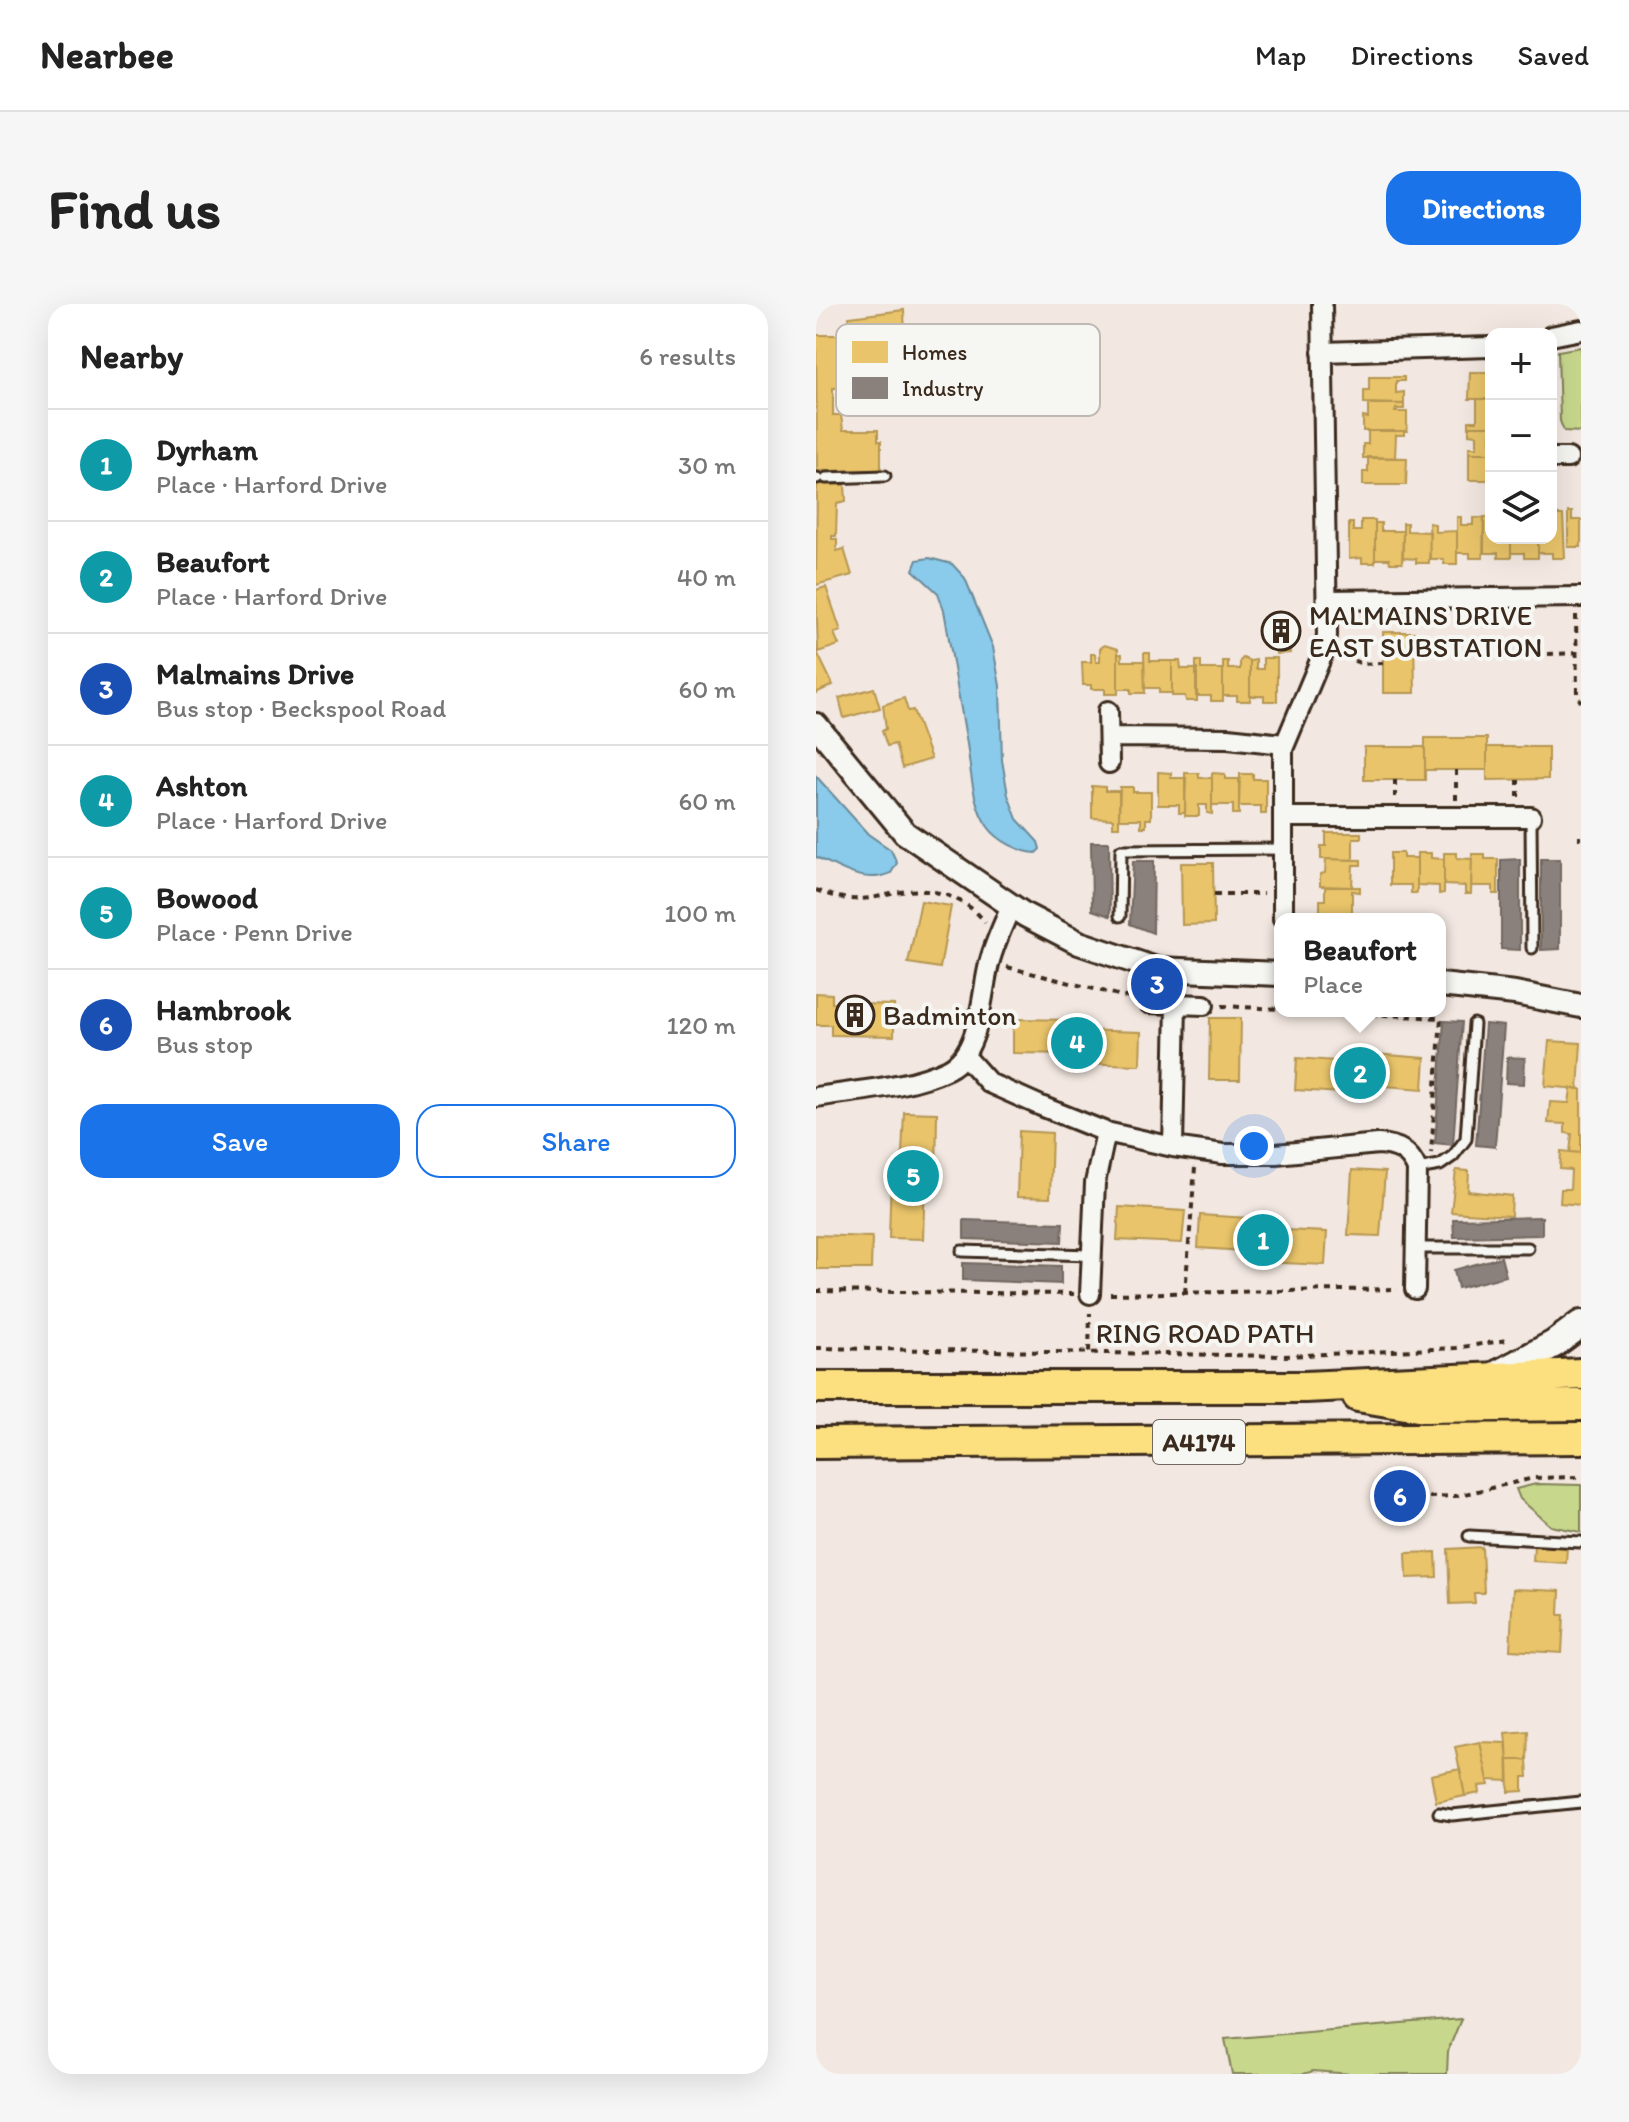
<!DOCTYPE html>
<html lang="en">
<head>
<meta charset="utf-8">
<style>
	:root { --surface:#fff; --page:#f6f6f6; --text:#222; --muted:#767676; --line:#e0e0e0; --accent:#1a73e8 }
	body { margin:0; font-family:Itim,sans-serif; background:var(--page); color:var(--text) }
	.controls { position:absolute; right:24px; top:24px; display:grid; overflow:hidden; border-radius:16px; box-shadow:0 8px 32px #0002 }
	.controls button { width:72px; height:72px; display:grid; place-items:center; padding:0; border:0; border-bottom:2px solid var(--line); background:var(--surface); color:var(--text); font:40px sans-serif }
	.you { position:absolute; left:438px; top:842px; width:28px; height:28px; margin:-20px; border:6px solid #fff; border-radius:50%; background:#1a73e8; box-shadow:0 0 0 12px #1a73e833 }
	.badge { display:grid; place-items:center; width:52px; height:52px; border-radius:50%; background:var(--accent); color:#fff; font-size:26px; font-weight:700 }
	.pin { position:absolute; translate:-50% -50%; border:4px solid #fff; box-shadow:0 2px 8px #0006 }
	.popup { position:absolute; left:458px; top:609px; width:172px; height:104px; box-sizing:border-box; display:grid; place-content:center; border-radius:16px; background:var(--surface); filter:drop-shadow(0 2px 6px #0005); font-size:26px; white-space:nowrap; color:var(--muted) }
	.popup b { font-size:30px; color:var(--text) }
	.popup::after { content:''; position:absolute; left:50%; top:100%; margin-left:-16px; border:16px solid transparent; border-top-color:var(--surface) }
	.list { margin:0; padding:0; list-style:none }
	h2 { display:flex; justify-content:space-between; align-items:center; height:104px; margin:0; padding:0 32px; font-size:34px }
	h2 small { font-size:26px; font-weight:400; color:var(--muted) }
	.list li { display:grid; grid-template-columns:52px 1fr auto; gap:24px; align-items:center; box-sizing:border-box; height:112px; padding:0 32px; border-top:2px solid var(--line) }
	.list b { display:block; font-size:30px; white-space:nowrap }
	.list p { margin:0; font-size:26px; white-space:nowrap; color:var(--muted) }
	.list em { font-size:26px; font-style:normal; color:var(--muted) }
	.actions { display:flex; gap:16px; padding:24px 32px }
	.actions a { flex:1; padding:18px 0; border:2px solid var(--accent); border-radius:24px; text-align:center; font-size:28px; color:var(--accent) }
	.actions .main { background:var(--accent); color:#fff }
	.icon { flex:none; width:44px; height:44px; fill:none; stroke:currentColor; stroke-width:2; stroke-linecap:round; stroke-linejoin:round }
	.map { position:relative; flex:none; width:765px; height:1770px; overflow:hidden; border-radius:24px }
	header { display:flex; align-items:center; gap:48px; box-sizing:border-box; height:112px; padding:0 40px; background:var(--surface); border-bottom:2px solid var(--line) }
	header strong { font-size:38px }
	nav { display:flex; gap:44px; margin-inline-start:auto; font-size:28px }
	.intro { display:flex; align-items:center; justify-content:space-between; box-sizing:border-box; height:192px; padding:0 48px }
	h1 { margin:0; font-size:56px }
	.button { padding:20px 36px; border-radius:24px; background:var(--accent); color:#fff; font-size:28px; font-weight:700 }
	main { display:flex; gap:48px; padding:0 48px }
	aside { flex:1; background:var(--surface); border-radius:24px; box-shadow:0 8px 32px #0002 }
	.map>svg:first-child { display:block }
	.green { fill:#c7d88d; stroke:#818156; stroke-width:2 }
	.water { fill:#8acaeb; stroke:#6a8a99; stroke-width:2 }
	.homes { fill:#e9c46a; stroke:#b59653; stroke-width:2 }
	.industry { fill:#8a817c; stroke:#726760; stroke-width:2 }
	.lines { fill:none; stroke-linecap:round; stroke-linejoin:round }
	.service-casing { stroke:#3b2a1e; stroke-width:15 }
	.minor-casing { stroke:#3b2a1e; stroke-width:24 }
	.tertiary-casing { stroke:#3b2a1e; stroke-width:28 }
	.secondary-casing { stroke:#3b2a1e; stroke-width:32 }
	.trunk-casing { stroke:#3b2a1e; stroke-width:36 }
	.path { stroke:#3b2a1e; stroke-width:4; stroke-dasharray:6 6; stroke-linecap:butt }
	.service { stroke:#f6f6f2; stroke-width:9 }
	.minor { stroke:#f6f6f2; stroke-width:18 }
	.tertiary { stroke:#f6f6f2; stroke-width:22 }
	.secondary { stroke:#f6f6f2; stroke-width:26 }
	.trunk { stroke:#fce080; stroke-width:30 }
	.labels { text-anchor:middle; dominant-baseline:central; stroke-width:8; stroke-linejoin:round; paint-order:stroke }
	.shield { fill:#f6f6f2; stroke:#73675e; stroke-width:2 }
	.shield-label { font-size:26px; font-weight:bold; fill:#3b2a1e }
	.poi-label { font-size:28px; fill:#3b2a1e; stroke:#f6f6f2; text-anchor:start }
	.street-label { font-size:28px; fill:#3b2a1e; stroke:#f6f6f2 }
	.key { fill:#f6f6f2; stroke:#beb9b2; stroke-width:2 }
	.key-label { font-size:22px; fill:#3b2a1e }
</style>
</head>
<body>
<header>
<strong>Nearbee</strong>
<nav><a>Map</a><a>Directions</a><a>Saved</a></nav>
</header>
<div class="intro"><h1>Find us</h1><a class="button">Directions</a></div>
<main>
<aside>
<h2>Nearby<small>6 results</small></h2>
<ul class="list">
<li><span class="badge" style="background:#0f9aa8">1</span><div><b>Dyrham</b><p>Place · Harford Drive</p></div><em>30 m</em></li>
<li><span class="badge" style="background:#0f9aa8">2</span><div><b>Beaufort</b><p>Place · Harford Drive</p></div><em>40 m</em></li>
<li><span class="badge" style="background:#1a4fb4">3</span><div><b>Malmains Drive</b><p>Bus stop · Beckspool Road</p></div><em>60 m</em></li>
<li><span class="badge" style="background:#0f9aa8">4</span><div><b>Ashton</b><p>Place · Harford Drive</p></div><em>60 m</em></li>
<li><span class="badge" style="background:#0f9aa8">5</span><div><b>Bowood</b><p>Place · Penn Drive</p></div><em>100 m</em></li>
<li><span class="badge" style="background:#1a4fb4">6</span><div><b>Hambrook</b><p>Bus stop</p></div><em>120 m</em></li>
</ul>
<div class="actions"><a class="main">Save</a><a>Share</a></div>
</aside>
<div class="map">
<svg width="765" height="1770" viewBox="0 0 765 1770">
	<rect width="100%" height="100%" fill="#f3e8e1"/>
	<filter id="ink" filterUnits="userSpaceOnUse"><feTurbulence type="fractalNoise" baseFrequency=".0125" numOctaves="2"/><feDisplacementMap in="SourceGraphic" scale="16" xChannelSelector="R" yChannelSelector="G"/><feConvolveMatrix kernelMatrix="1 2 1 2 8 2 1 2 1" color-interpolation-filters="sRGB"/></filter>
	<g filter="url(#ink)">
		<!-- green -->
		<path class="green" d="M765,43V128L748,127L744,117L742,47Z
			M720,1180L765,1181V1228L735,1222L704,1195L700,1185Z
			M645,1715L632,1747L631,1770H535L497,1767L488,1770H416L409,1735Z"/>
		<!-- water -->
		<path class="water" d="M113,254L136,260L149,274L177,343L184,382L186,456L192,491L201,515L222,538L224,545L220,549C204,548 182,537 172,523C156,501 155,466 151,440C143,395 136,351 128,306L122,289L97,266L101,256Z
			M0,472L52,530L75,546L81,559L75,569C47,581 25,564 0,553Z"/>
		<!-- homes -->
		<path class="homes" d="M88,6L90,56L33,57L30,39L37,38L33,13Z
			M0,31H26L27,64L42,63L43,79L37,84H17V111H25L27,126H62V137H65V166L1,167Z
			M654,68H675V95H653Z
			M553,73H588V77H580V89L588,88V100L548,99V86H553Z
			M661,95H675V122H653V117H661Z
			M552,100H588V105H580L579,108H591V127H547V113L552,114Z
			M653,122H675V149H653V143H661V131L653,130Z
			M552,127H588V131H580L579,154H547V140H552Z
			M653,149H675V176H653Z
			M552,153L591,154L590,181H547V168H552Z
			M1,180L29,181L30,197L21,199L20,232H16V235H21V247L28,245L36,271L0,281Z
			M752,208H756V216H765V243H752Z
			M736,211H747L749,254H736V249H722V234H735Z
			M641,213H645V221H657V214L668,213L667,254H654V249H641Z
			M668,213H673L675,234H695V254H682V249H668Z
			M545,216H559V259H546V254L533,255V219H537V227H545Z
			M559,219H565V227H587L586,259H574L573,255H559Z
			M587,219H591V227L614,228L613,259H600V255L587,254Z
			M613,219L619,220V228L641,227V260H628V255H614Z
			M695,234H722V254H708V249H695Z
			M10,283L25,327L18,329L23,341L2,348L0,286Z
			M567,328H598L599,389H567Z
			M460,334H474V349L460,350Z
			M288,341L302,345V390H289V385H275V381H267L266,358H275V350H279L280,358H284V345Z
			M0,346L17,381L0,389Z
			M328,349H334V357H356V389H343V384H329Z
			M302,350H306V357H328L329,389H315V385H302Z
			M427,354L434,357V397H421V392H407V357H412V365H424V357Z
			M447,354H461V397H448V392H434V357L440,356V365H447Z
			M356,357H364L365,365H381V397H370L369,392H356Z
			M380,357H385V365H407V397H395V392H380Z
			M58,384L64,404L28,414L23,394Z
			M88,394L92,407L97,406L115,455L86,464L79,440L71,442L66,427L70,425L67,401Z
			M609,434H671V466H609Z
			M548,443H609V476H548Z
			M671,443H732V475L671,476Z
			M342,468L355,469V474H370L369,509H363V501H342Z
			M369,469H383V474H396V510L391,509V501H383V512H369Z
			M396,469L409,470V475H423V510H417V501H396Z
			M424,470H437V475H450V510H445V502H423Z
			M276,482L289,483V487H303V523H297V515L276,514Z
			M304,483H317V488H335V515H330V523H325V515H303Z
			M510,529H545V534H537V556L505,555V542H510Z
			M574,549H587V554H601V589H595V581H574Z
			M601,549H615V554L628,555V589L623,590V582L601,581Z
			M628,549H641V554L656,555L655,590H649V582L628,581Z
			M656,550H669V555H682V590H677V582H655Z
			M510,555L545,556V561H537L536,583L504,582V570L509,569Z
			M365,559H397L398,620L366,621Z
			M509,583H544V588L536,587V610L504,609V596H509Z
			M105,597L135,602L124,664L92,659Z
			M509,609L544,610V615H509Z
			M0,689L16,690V699L78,701V732L15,731V721H0Z
			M394,714H425L424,776H393Z
			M197,715L262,716V726L325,728L324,761L258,759L259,750L197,749Z
			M733,737L765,739L762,785L729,782Z
			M546,749L609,754L607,785L543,780L542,790L479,786L481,754L545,759Z
			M755,785H765V849L754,848L756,830L749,829V820L732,819L734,798L753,799Z
			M88,808L121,809L120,874H109L107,935L73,934L75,869L85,870Z
			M203,827L236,829L234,894L201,893Z
			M745,847L765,849V901L744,899L745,885H754L755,866L744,865Z
			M536,866L569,868L564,932L532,931Z
			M640,866L653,867L652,887L696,892L695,912L635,908Z
			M303,903L369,907L366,939L301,936Z
			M384,911L449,915L448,925L511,928L509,961L444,958L445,948L382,944Z
			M0,931L56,933L55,965H0Z
			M718,1241L751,1243L750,1259L717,1257Z
			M666,1243L668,1289H658L659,1299L634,1300L632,1245Z
			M620,1248L621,1273L591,1274L590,1249Z
			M697,1285L744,1287L743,1311H748L746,1349L694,1346Z
			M712,1427L711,1456H692L689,1429Z
			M664,1438L673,1481L663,1482L664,1489L649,1492L639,1443Z
			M664,1438L691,1439L692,1477L672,1476Z
			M692,1456H711L712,1473H707V1487L693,1488Z
			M644,1465L649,1492L620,1498L615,1471Z"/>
		<!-- industry -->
		<path class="industry" d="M275,538H293L294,612L276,606Z
			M704,555V646L685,645V556Z
			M725,555H744V645L725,646Z
			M317,557H338L337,629L314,620Z
			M628,717L646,718L637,841L619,839Z
			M669,720L688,722L679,843L660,841Z
			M691,753L709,754L708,780L690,779Z
			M726,913V931L638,933L637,915Z
			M148,916L247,919L246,938L148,935Z
			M685,953L690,972L642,984L638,966Z
			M147,959L245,962V980L147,976Z"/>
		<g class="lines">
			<defs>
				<path id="service" d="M0,174H1
					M10,174L69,172
					M715,513L716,644
					M304,612L305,546L467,545
					M601,865L624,861L637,852L650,835L658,720
					M600,944H712
					M146,947L275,951
					M653,1232L765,1238
					M623,1509L636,1511L765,1498"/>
				<path id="minor" d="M735,32L765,26
					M506,48L675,43
					M735,154H752
					M511,296L765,293
					M292,407L293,459
					M293,433L412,434L468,440
					M467,513H715
					M467,615V445L508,347L511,331L506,0
					M333,699L388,701
					M148,751L173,779L225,802L290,828L357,843L407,850H460L562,840C582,841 593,847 601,865L599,985
					M0,793C42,786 93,784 132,765C165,749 165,691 173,660C178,640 187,621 195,603
					M357,843L360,700
					M274,990L279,879L290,828"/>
				<path id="tertiary" d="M0,421L89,529L209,611L263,639L340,665L464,670
					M624,681L699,689L765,702"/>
				<path id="secondary" d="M676,1073L738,1040L765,1020"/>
				<path id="trunk" d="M0,1083H489L765,1070
					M542,1092L608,1103L765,1101
					M0,1139L765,1134"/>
			</defs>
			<!-- service casing -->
			<use href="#service" class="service-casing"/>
			<!-- minor casing -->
			<use href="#minor" class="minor-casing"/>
			<!-- tertiary casing -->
			<use href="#tertiary" class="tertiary-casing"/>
			<!-- secondary casing -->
			<use href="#secondary" class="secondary-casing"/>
			<!-- trunk casing -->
			<use href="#trunk" class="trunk-casing"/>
			<!-- path -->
			<path class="path" d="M760,311L761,391L765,398
				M732,350L765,349
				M527,352L546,360L567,359
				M640,466V496
				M579,476V493
				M702,493V476
				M762,534H765
				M0,586C14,591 27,596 42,595C59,595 75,589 92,587C121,584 151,595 169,618
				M398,590H447
				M191,663L314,694
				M406,702L464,705
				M495,707L625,714L615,849
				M0,987L258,990
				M369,989L379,864
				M294,990L582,985
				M0,1044L468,1052L640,1044L691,1036
				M273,1048L274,1009
				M589,1194L640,1192L718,1174L765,1173"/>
			<!-- service -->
			<use href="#service" class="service"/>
			<!-- minor -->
			<use href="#minor" class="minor"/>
			<!-- tertiary -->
			<use href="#tertiary" class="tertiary"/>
			<!-- secondary -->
			<use href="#secondary" class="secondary"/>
			<!-- trunk -->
			<use href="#trunk" class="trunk"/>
		</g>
	</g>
	<!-- icons -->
	<defs>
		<symbol id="building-ring" viewBox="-11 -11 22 22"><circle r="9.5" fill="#f6f6f2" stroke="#3b2a1e" stroke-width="1.5"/><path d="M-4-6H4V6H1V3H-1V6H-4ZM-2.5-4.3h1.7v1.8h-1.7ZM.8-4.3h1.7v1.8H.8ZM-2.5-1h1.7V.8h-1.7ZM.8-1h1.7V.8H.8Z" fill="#3b2a1e"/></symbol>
	</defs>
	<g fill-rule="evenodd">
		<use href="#building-ring" x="443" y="305" width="44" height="44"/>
		<use href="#building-ring" x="17" y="689" width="44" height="44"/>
	</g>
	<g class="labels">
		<!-- shield labels -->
		<rect class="shield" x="337" y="1116" width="92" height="44" rx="6"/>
		<g class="shield-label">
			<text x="383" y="1138">A4174</text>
		</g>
		<!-- poi labels -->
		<g class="poi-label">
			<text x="493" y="311">MALMAINS DRIVE<tspan x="493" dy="32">EAST SUBSTATION</tspan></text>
			<text x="67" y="711">Badminton</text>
		</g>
		<!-- street labels -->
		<g class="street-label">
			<text x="389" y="1029">RING ROAD PATH</text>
		</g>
	</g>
	<!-- legend -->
	<rect x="20" y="20" width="264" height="92" rx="12" class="key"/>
	<rect x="36" y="37" width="36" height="22" fill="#e9c46a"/>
	<rect x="36" y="73" width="36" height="22" fill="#8a817c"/>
	<g class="key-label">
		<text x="86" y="56">Homes</text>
		<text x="86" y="92">Industry</text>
	</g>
</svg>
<div class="controls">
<button>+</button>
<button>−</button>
<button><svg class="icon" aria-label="layers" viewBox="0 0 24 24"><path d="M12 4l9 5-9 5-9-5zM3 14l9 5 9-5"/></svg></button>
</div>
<div class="you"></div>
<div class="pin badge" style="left:447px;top:936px;background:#0f9aa8">1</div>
<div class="pin badge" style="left:544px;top:769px;background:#0f9aa8">2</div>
<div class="popup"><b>Beaufort</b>Place</div>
<div class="pin badge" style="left:341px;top:680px;background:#1a4fb4">3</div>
<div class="pin badge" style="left:261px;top:739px;background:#0f9aa8">4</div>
<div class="pin badge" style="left:97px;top:872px;background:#0f9aa8">5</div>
<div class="pin badge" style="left:584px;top:1192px;background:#1a4fb4">6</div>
</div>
</main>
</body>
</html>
